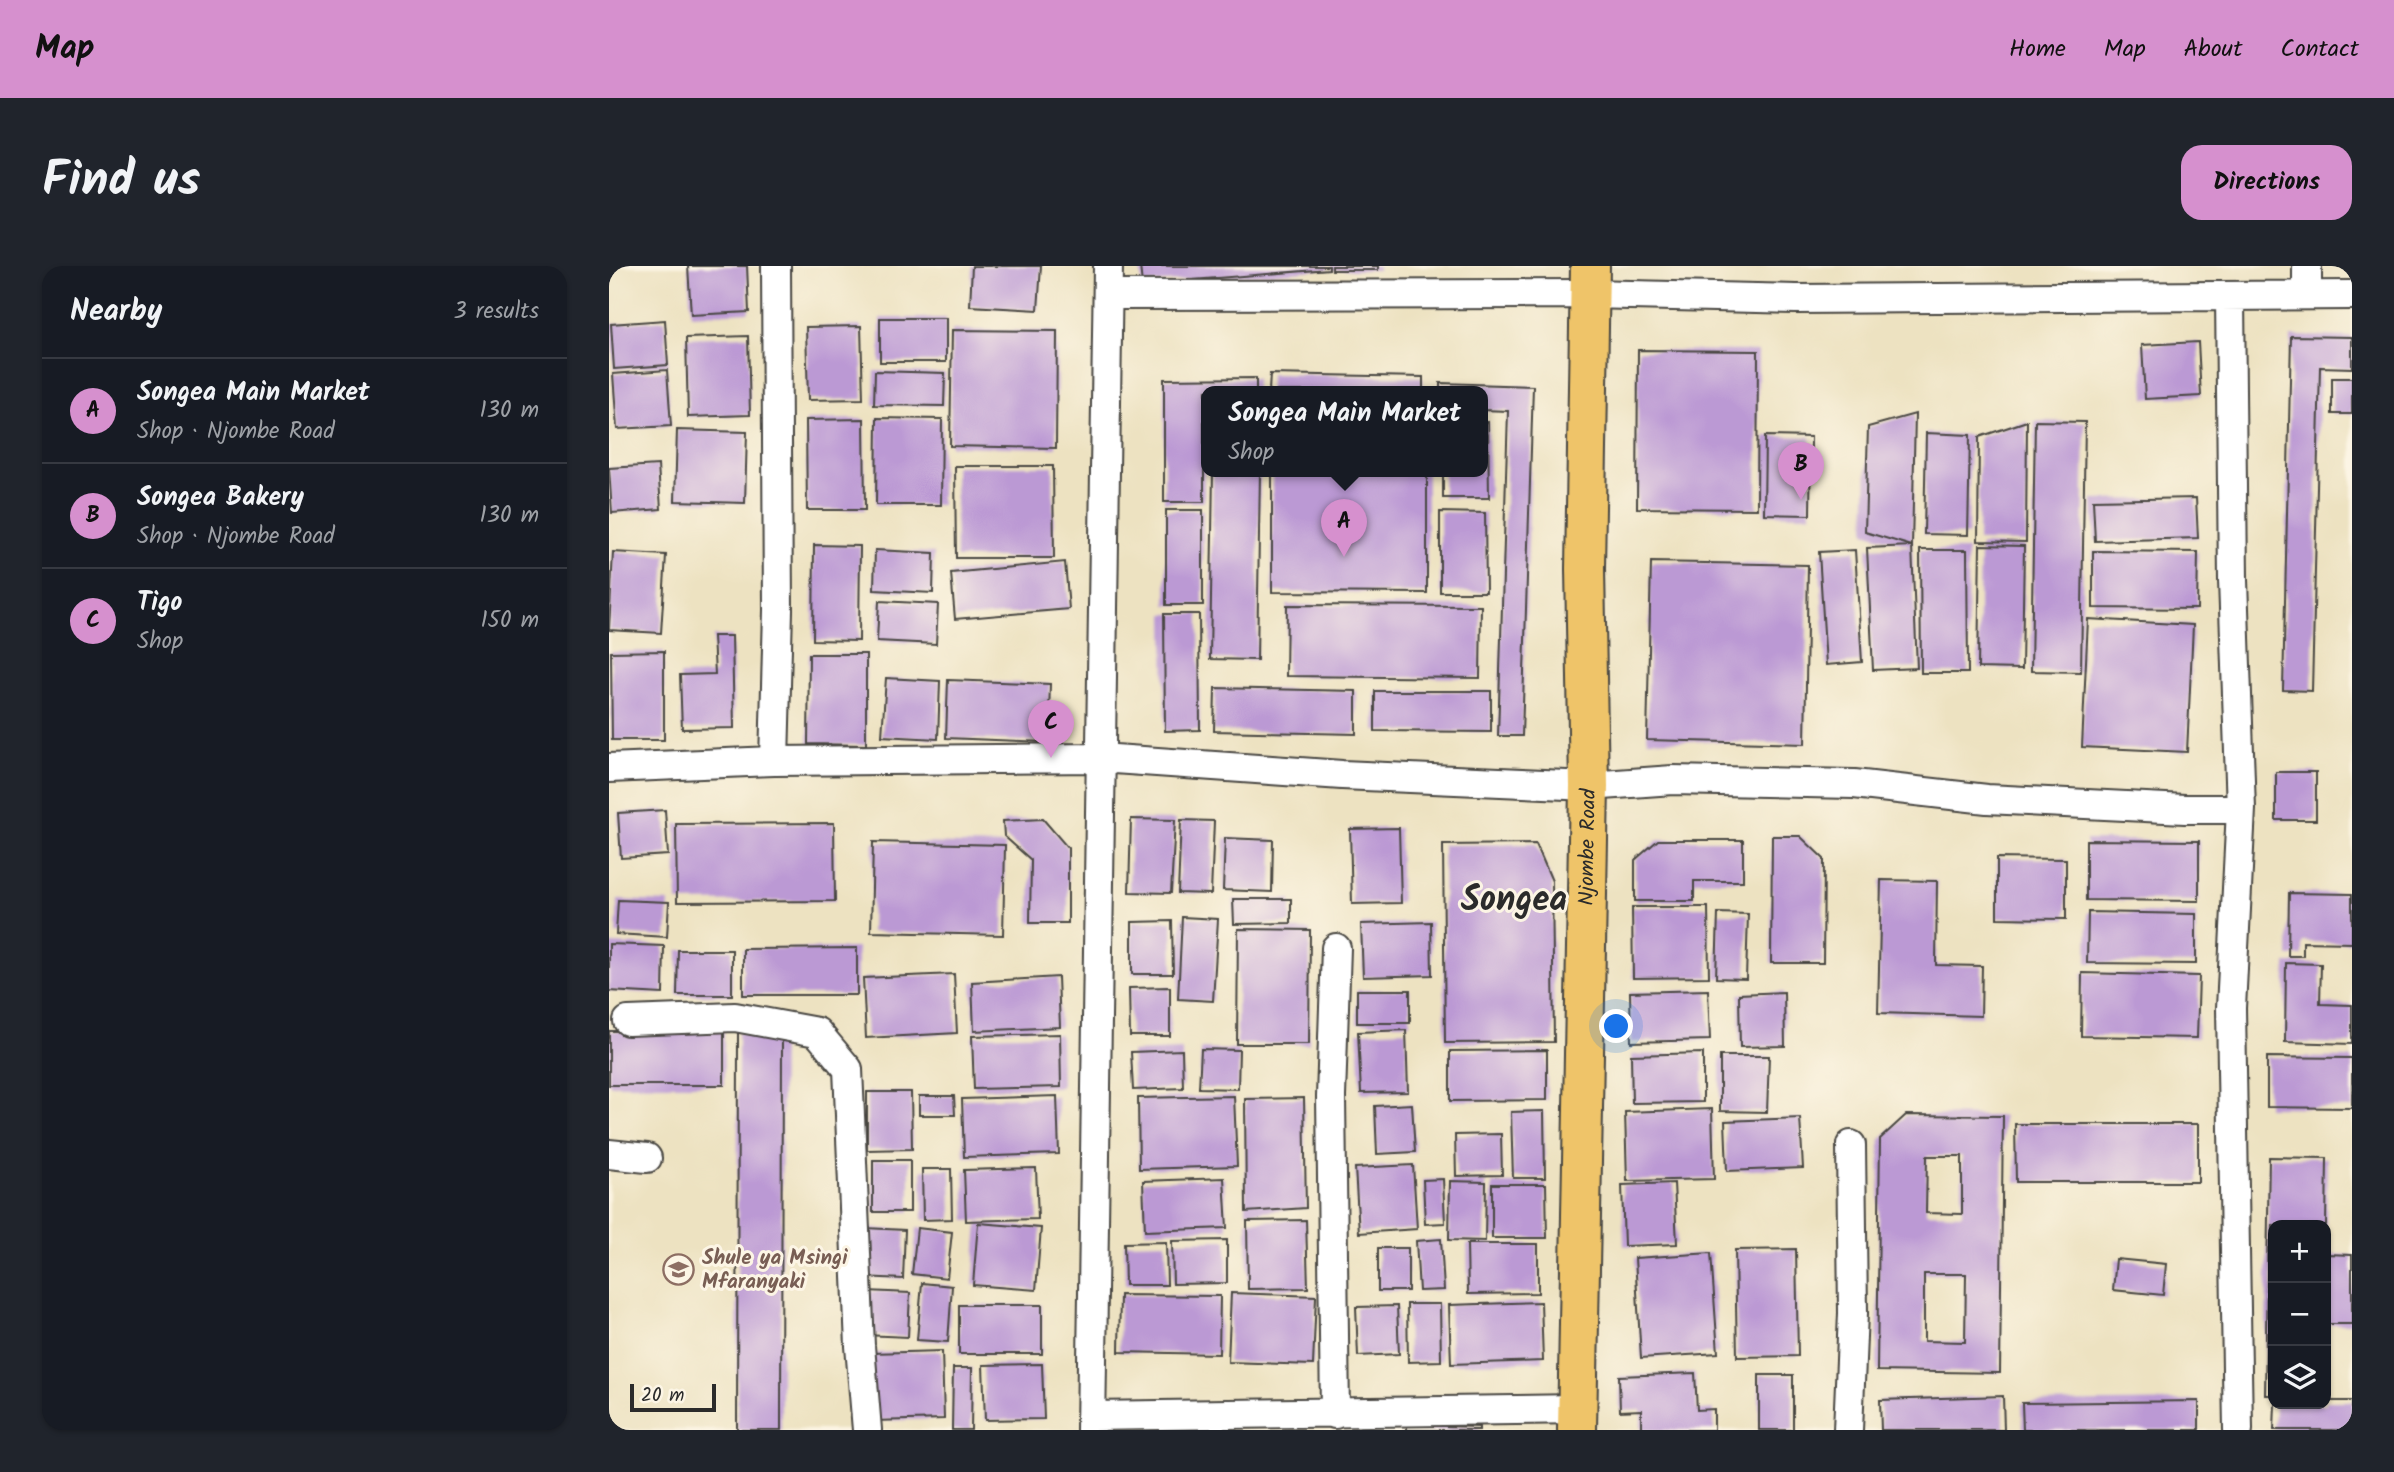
<!DOCTYPE html>
<html lang="en">
<head>
<meta charset="utf-8">
<style>
	:root { --surface:#171b24; --page:#20242c; --text:#f1f3f6; --muted:#9ea1a6; --line:#363941; --accent:#d690ce }
	body { margin:0; font-family:Kalam,sans-serif; background:var(--page); color:var(--text) }
	.controls { position:absolute; right:21px; bottom:21px; display:grid; overflow:hidden; border-radius:14px; box-shadow:0 2px 5px #0004 }
	.controls button { width:63px; height:63px; display:grid; place-items:center; padding:0; border:0; border-bottom:2px solid var(--line); background:var(--surface); color:var(--text); font:35px sans-serif }
	.scale { position:absolute; left:21px; bottom:18px; width:86px; box-sizing:border-box; padding-left:7px; border:4px solid #2b2b2b; border-top:0; font-size:19px; line-height:24px; white-space:nowrap; color:#2b2b2b; -webkit-text-stroke:5px #fcf5e5; paint-order:stroke }
	.you { position:absolute; left:1008px; top:761px; width:24px; height:24px; margin:-18px; border:5px solid #fff; border-radius:50%; background:#1a73e8; box-shadow:0 0 0 10px #1a73e833 }
	.badge { display:grid; place-items:center; width:46px; height:46px; border-radius:50%; background:var(--accent); color:#111; font-size:23px; font-weight:700 }
	.pin { position:absolute; translate:-50% -58px; filter:drop-shadow(0 2px 4px #0008) }
	.pin::after { content:''; position:absolute; top:37px; width:24px; height:21px; background:inherit; clip-path:polygon(0 0,100% 0,50% 100%) }
	.popup { position:absolute; left:592px; top:120px; width:287px; height:91px; box-sizing:border-box; display:grid; place-content:center; border-radius:14px; background:var(--surface); filter:drop-shadow(0 2px 5px #0005); font-size:23px; white-space:nowrap; color:var(--muted) }
	.popup b { font-size:26px; color:var(--text) }
	.popup::after { content:''; position:absolute; left:50%; top:100%; margin-left:-14px; border:14px solid transparent; border-top-color:var(--surface) }
	.list { margin:0; padding:0; list-style:none }
	h2 { display:flex; justify-content:space-between; align-items:center; height:91px; margin:0; padding:0 28px; font-size:30px }
	h2 small { font-size:23px; font-weight:400; color:var(--muted) }
	.list li { display:grid; grid-template-columns:46px 1fr auto; gap:21px; align-items:center; box-sizing:border-box; height:105px; padding:0 28px; border-top:2px solid var(--line) }
	.list b { display:block; font-size:26px; white-space:nowrap }
	.list p { margin:0; font-size:23px; white-space:nowrap; color:var(--muted) }
	.list em { font-size:23px; font-style:normal; color:var(--muted) }
	.icon { flex:none; width:38px; height:38px; fill:none; stroke:currentColor; stroke-width:2; stroke-linecap:round; stroke-linejoin:round }
	.map { position:relative; flex:none; width:1743px; height:1164px; overflow:hidden; border-radius:21px }
	header { display:flex; align-items:center; gap:42px; box-sizing:border-box; height:98px; padding:0 35px; background:var(--accent); color:#111 }
	header strong { font-size:33px }
	nav { display:flex; gap:38px; margin-inline-start:auto; font-size:24px }
	.intro { display:flex; align-items:center; justify-content:space-between; box-sizing:border-box; height:168px; padding:0 42px }
	h1 { margin:0; font-size:49px }
	.button { padding:18px 32px; border-radius:21px; background:var(--accent); color:#111; font-size:24px; font-weight:700 }
	main { display:flex; gap:42px; padding:0 42px }
	aside { flex:1; background:var(--surface); border-radius:21px; box-shadow:0 2px 5px #0004 }
	.map>svg:first-child { display:block }
	.building { fill:#bb99d4; fill-rule:evenodd }
	.lines { fill:none; stroke-linecap:round; stroke-linejoin:round }
	.minor-casing { stroke:#484642; stroke-width:32 }
	.highway-casing { stroke:#484642; stroke-width:42 }
	.minor { stroke:#fff; stroke-width:28 }
	.highway { stroke:#efc469; stroke-width:38 }
	.labels { text-anchor:middle; dominant-baseline:central; stroke-width:6; stroke-linejoin:round; paint-order:stroke }
	.street-label { font-size:21px; fill:#2b2b2b; stroke:#fcf5e5 }
	.education-label { font-size:21px; font-weight:bold; fill:#785e54; stroke:#fcf5e5; text-anchor:start }
	.town-label { font-size:35px; font-weight:bold; fill:#2b2b2b; stroke:#fcf5e5 }
</style>
</head>
<body>
<header>
<strong>Map</strong>
<nav><a>Home</a><a>Map</a><a>About</a><a>Contact</a></nav>
</header>
<div class="intro"><h1>Find us</h1><a class="button">Directions</a></div>
<main>
<aside>
<h2>Nearby<small>3 results</small></h2>
<ul class="list">
<li><span class="badge">A</span><div><b>Songea Main Market</b><p>Shop · Njombe Road</p></div><em>130 m</em></li>
<li><span class="badge">B</span><div><b>Songea Bakery</b><p>Shop · Njombe Road</p></div><em>130 m</em></li>
<li><span class="badge">C</span><div><b>Tigo</b><p>Shop</p></div><em>150 m</em></li>
</ul>
</aside>
<div class="map">
<svg width="1743" height="1164" viewBox="0 0 1743 1164">
	<rect width="100%" height="100%" fill="#fcf5e5"/>
	<filter id="ink" filterUnits="userSpaceOnUse"><feTurbulence type="fractalNoise" baseFrequency=".0143" numOctaves="2"/><feDisplacementMap in="SourceGraphic" scale="14" xChannelSelector="R" yChannelSelector="G"/><feConvolveMatrix kernelMatrix="1 2 1 2 8 2 1 2 1" color-interpolation-filters="sRGB"/></filter>
	<filter id="wash" filterUnits="userSpaceOnUse"><feTurbulence type="fractalNoise" baseFrequency=".00686" numOctaves="4" result="noise"/><feDisplacementMap in="SourceGraphic" scale="28" xChannelSelector="R" yChannelSelector="G"/><feGaussianBlur stdDeviation="1.57" result="paint"/><feColorMatrix in="noise" values="0 0 0 0 0 0 0 0 0 0 0 0 0 0 0 0 0 1.4 0 .05"/><feComposite in="paint" operator="in"/></filter>
	<g filter="url(#wash)">
		<rect width="100%" height="100%" fill="#ede2c1"/>
		<g id="blocks">
			<!-- building -->
			<path class="building" d="M79,0H138L140,46L82,49Z
				M363,0H432L429,44L361,40Z
				M531,0H720V3L533,18Z
				M723,0H769V4H723Z
				M271,52H337V96H271Z
				M56,54L59,99L5,103L2,58Z
				M252,60L254,133L199,134L197,61Z
				M343,64L448,65L447,182L341,180Z
				M139,70L141,149L79,151L77,72Z
				M1682,70L1743,71V102L1711,101L1703,425L1674,424Z
				M1589,76L1592,130L1536,133L1533,79Z
				M1029,84L1149,85L1148,243L1028,242Z
				M58,104L62,160L8,163L4,108Z
				M266,105L336,107L335,140L265,139Z
				M661,108L814,111V125H660Z
				M647,112V125H597V148H595V236H555V113Z
				M1723,112H1743V148H1723Z
				M831,117L924,120L913,470H889L899,145L873,144V125H831Z
				M1306,148L1303,280L1256,266L1259,161Z
				M268,152L333,153L332,239H267Z
				M255,153L256,244H198L197,154Z
				M1418,155L1417,276L1369,275L1370,171Z
				M1426,155L1476,156L1472,406L1422,405Z
				M873,156H879L880,232H834V205H873Z
				M68,164L138,166L136,237L66,235Z
				M1317,167L1361,169L1359,269L1315,268Z
				M1156,170L1202,171L1201,249L1155,248Z
				M49,199L52,243L3,247L0,202Z
				M346,200H444L445,292H347Z
				M604,205H651L648,394L601,393Z
				M663,205H818V327L663,326Z
				M1587,232L1589,272L1486,275L1484,234Z
				M557,244H594V339H557Z
				M831,246L876,247L877,326H831Z
				M205,279L251,280L250,375L204,374Z
				M1371,279L1415,280L1413,403L1369,402Z
				M1303,280L1308,402L1264,404L1258,282Z
				M266,284L325,287L324,327L265,324Z
				M1246,284L1253,396L1217,399L1210,286Z
				M1311,284H1358L1359,407H1312Z
				M1484,285L1589,286L1588,343L1484,342Z
				M4,286L57,289L52,367L0,364Z
				M456,296L460,343L346,353L342,307Z
				M1042,296L1199,299L1196,478L1038,474Z
				M270,335L329,338L327,378L268,375Z
				M678,339L872,340L871,412L677,410Z
				M555,348H590L591,464L556,465Z
				M1479,353L1584,359L1578,486L1473,481Z
				M104,370H123L125,462L73,463L71,409L106,408Z
				M55,385V474H3L2,386Z
				M200,388H257V479L199,478Z
				M277,412L331,415L329,473L273,470Z
				M339,414L441,418L439,476L337,472Z
				M606,422L747,425V468L605,465Z
				M766,425H882V466L766,465Z
				M1667,506H1707V554H1667Z
				M56,544L59,589L12,592L9,547Z
				M434,553L459,582V657H421L422,594L395,570L394,555Z
				M522,553L566,554L562,627L520,626Z
				M572,554L605,555L602,628L569,627Z
				M225,557L226,635L68,636L67,558Z
				M790,562L792,637L743,638L741,563Z
				M1163,570H1191L1215,593L1214,697H1162Z
				M616,572L664,574L663,626L614,624Z
				M1049,574H1134V615H1085V635H1026V594Z
				M1477,574L1590,575V635L1477,634Z
				M264,576L396,579L394,669L262,666Z
				M927,578L943,615L945,776L836,777L834,579Z
				M1388,592L1457,593V653L1388,652Z
				M1272,614L1328,615L1327,699L1373,700L1372,750L1269,747Z
				M1680,627L1743,628V677L1694,676V690H1679Z
				M624,633H682V657L625,658Z
				M9,634L60,636L58,671L7,668Z
				M1023,641H1099L1100,711L1024,712Z
				M1479,646L1587,648V698L1478,697Z
				M1109,647L1139,648L1137,713L1107,712Z
				M573,651L609,653L604,735L569,733Z
				M563,655L564,708H523V656Z
				M822,656L823,709L754,711L752,658Z
				M629,663L701,664L700,778H628Z
				M0,678L55,680L54,728L0,725Z
				M248,682V729H134V683Z
				M69,684H123V729H68Z
				M1677,697L1712,698L1711,738L1743,739V778L1676,776Z
				M1473,707L1590,710L1588,772L1472,770Z
				M345,708L348,767L257,772L254,712Z
				M449,711L451,761L365,765L363,716Z
				M561,721V770H521L520,722Z
				M748,724H801V757H748Z
				M1099,724L1101,774L1022,776L1021,726Z
				M1175,726L1176,780L1131,781L1130,728Z
				M797,764L799,826L752,827L749,766Z
				M0,765H115V819H0Z
				M129,766L173,767L172,1164H128Z
				M451,768L452,821L365,823L363,770Z
				M592,783L630,784L629,823L590,822Z
				M573,784L574,822L524,824L522,786Z
				M938,784V834L841,835V785Z
				M1094,787V836L1023,837L1022,789Z
				M1111,790H1160L1158,846L1111,845Z
				M1658,791L1743,792V842L1658,841Z
				M258,826H302L303,883L258,884Z
				M310,830H345L346,849H310Z
				M448,830L450,888L355,891L353,833Z
				M625,830L628,900L530,903L529,832Z
				M695,832L697,942L637,946L636,833Z
				M803,838L806,886L768,888L766,840Z
				M1103,843L1105,913L1018,915L1016,846Z
				M935,845L936,912H904L902,846Z
				M1297,849L1394,850L1391,1107L1268,1105L1271,873ZM1318,890H1353V948L1317,947ZM1315,1008H1357L1356,1076L1315,1075Z
				M1191,852L1194,902L1118,905L1116,855Z
				M1406,858H1589V916H1407Z
				M892,868L893,909L847,910L846,869Z
				M1660,891L1718,892L1717,959H1664V1129H1656Z
				M264,894H301V946H264Z
				M804,899L808,963L750,967L746,902Z
				M427,902L429,953L357,955L355,904Z
				M313,903H342L343,953L314,954Z
				M615,912L618,962L536,965L534,915Z
				M834,913L836,957L816,958L814,914Z
				M841,915L877,916L876,975L840,974Z
				M1065,917L1068,978L1015,980L1013,919Z
				M883,918H937L938,972H883Z
				M697,954L699,1022L639,1023L638,955Z
				M369,957L432,962L427,1024L364,1019Z
				M256,962L296,964L294,1013L254,1011Z
				M308,962L343,966L338,1012L303,1008Z
				M832,973L835,1024L810,1025L807,975Z
				M618,974V1017L564,1018L563,975Z
				M557,976L558,1019H516L515,977Z
				M858,978H929V1027L859,1028Z
				M769,982H799V1025H769Z
				M1187,983L1189,1090L1128,1091L1126,984Z
				M1102,987L1109,1087L1032,1092L1026,992Z
				M1717,988L1743,989V1058H1717Z
				M1507,993L1557,998L1554,1029L1504,1024Z
				M313,1017L343,1020L339,1076L308,1074Z
				M258,1025L301,1027L299,1071L255,1069Z
				M622,1027L707,1030L704,1099L619,1096Z
				M511,1029L611,1030L610,1088L510,1086Z
				M932,1036L934,1095L842,1098L840,1039Z
				M798,1038H831L832,1095L799,1096Z
				M350,1039H433V1088H350Z
				M788,1040L790,1088L749,1090L747,1041Z
				M333,1085L335,1153L264,1155L262,1087Z
				M433,1098L435,1153L376,1154L374,1099Z
				M344,1102H363L362,1164H343Z
				M1086,1107L1088,1144L1105,1143V1164H1032V1144L1011,1145L1010,1110Z
				M1150,1109H1184V1164H1150Z
				M1394,1130L1395,1164H1272L1271,1134Z
				M1590,1135V1164H1414L1413,1137Z
				M1717,1135H1743V1164H1665L1666,1138H1717Z
				M798,1159L870,1161V1164H798Z"/>
		</g>
	</g>
	<g filter="url(#ink)">
		<use href="#blocks" fill-opacity="0" stroke="#484642" stroke-width="2"/>
		<g class="lines">
			<defs>
				<path id="minor" d="M1698,28V0
					M499,29L980,28L1187,33L1743,29
					M1621,31L1624,314L1632,543L1622,742L1629,1164
					M165,495L169,344L167,0
					M0,502L165,495L491,492L733,509L980,520L1064,514L1245,518L1378,533L1576,543H1632
					M19,755L126,751L208,766L239,803L251,1080L258,1164
					M0,888L38,892
					M726,1148L722,831L727,682
					M482,1150L969,1143
					M482,1164L499,0
					M1239,1164L1244,1047L1242,879"/>
				<g id="highway">
					<path id="s1" d="M968,1164L980,520L976,303L981,0"/>
				</g>
			</defs>
			<!-- minor casing -->
			<use href="#minor" class="minor-casing"/>
			<!-- highway casing -->
			<use href="#highway" class="highway-casing"/>
			<!-- minor -->
			<use href="#minor" class="minor"/>
			<!-- highway -->
			<use href="#highway" class="highway"/>
		</g>
	</g>
	<!-- icons -->
	<defs>
		<symbol id="school-ring" viewBox="-11 -11 22 22"><circle r="9.5" fill="#fcf5e5" stroke="#8d6e63" stroke-width="1.5"/><path d="M0-5L7-2L0 1L-7-2ZM-4 1L0 2.5L4 1V4Q0 6-4 4Z" fill="#8d6e63"/></symbol>
	</defs>
	<g fill-rule="evenodd">
		<use href="#school-ring" x="52" y="986" width="35" height="35"/>
	</g>
	<g class="labels">
		<!-- street labels -->
		<g class="street-label">
			<text stroke="none"><textPath href="#s1" startOffset="583">Njombe Road</textPath></text>
		</g>
		<!-- education labels -->
		<g class="education-label">
			<text x="93" y="992">Shule ya Msingi<tspan x="93" dy="24">Mfaranyaki</tspan></text>
		</g>
		<!-- town labels -->
		<g class="town-label">
			<text x="905" y="635">Songea</text>
		</g>
	</g>
</svg>
<div class="controls">
<button>+</button>
<button>−</button>
<button><svg class="icon" aria-label="layers" viewBox="0 0 24 24"><path d="M12 4l9 5-9 5-9-5zM3 14l9 5 9-5"/></svg></button>
</div>
<div class="scale">20 m</div>
<div class="you"></div>
<div class="pin badge" style="left:735px;top:291px">A</div>
<div class="popup"><b>Songea Main Market</b>Shop</div>
<div class="pin badge" style="left:1192px;top:234px">B</div>
<div class="pin badge" style="left:442px;top:492px">C</div>
</div>
</main>
</body>
</html>
